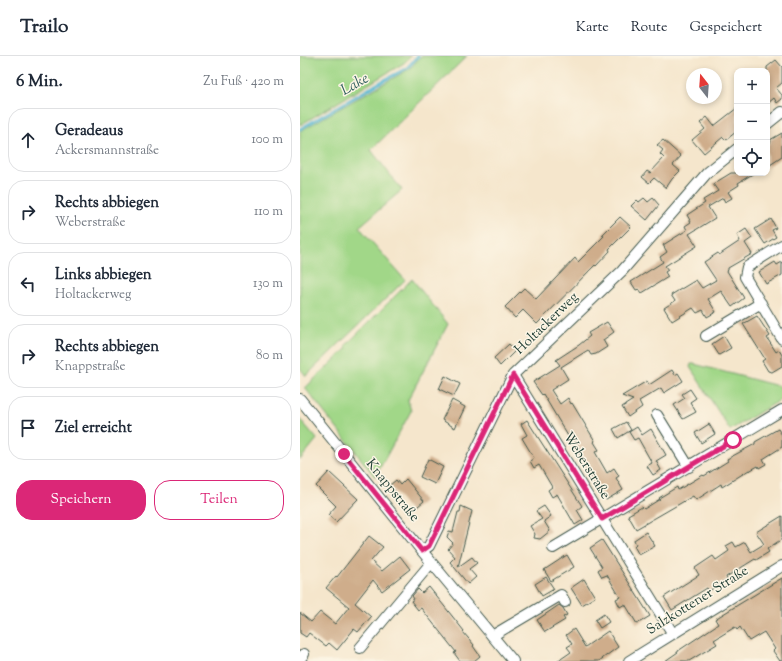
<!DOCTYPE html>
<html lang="de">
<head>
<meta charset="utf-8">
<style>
	:root { --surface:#fff; --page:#f6f6f7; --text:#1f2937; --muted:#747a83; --line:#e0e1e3; --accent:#db2777 }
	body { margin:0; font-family:"Sorts Mill Goudy",serif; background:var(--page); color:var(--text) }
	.controls { position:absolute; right:12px; top:12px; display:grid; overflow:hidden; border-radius:8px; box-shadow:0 2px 6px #0003 }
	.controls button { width:36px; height:36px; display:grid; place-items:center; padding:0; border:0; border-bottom:1px solid var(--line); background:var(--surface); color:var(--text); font:20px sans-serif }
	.compass { position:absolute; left:386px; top:12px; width:36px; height:36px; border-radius:50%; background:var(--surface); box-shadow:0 2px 6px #0003; rotate:343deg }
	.stop { position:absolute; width:12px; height:12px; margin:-9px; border:3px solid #db2777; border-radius:50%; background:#fff }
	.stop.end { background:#db2777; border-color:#fff; box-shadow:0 1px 4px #0008 }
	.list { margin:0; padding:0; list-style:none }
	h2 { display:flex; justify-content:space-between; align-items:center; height:52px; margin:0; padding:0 16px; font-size:17px }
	h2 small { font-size:13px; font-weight:400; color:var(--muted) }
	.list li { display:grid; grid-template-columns:26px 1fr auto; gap:12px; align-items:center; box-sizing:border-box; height:64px; margin:0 8px 8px; padding:0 8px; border:1px solid var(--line); border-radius:16px }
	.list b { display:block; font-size:15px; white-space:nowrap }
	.list p { margin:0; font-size:13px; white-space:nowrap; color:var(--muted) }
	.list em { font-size:13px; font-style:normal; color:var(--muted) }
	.actions { display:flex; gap:8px; padding:12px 16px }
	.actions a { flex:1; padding:9px 0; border:1px solid var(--accent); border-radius:16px; text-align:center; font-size:14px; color:var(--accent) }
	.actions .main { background:var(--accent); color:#fff }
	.icon { flex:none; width:22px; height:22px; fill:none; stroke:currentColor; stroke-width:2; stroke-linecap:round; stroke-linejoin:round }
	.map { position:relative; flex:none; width:482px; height:605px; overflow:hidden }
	header { display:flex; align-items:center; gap:24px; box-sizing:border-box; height:56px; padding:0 20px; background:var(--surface); border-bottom:1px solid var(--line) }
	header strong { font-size:19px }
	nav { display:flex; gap:22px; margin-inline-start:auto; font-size:14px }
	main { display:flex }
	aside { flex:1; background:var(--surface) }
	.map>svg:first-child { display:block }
	.green { fill:#a1d788; stroke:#608a5e }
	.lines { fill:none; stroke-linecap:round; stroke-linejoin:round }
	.stream { stroke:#58bad6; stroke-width:3 }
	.building { fill:#cfad8b }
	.minor-casing { stroke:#3f564b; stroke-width:12 }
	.minor { stroke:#fff; stroke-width:10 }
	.route { stroke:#db2777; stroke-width:5 }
	.labels { text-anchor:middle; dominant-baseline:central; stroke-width:3; stroke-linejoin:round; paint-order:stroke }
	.street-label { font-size:14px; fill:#1f3d34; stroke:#fcf5e5 }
	.water-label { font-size:15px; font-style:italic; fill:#2d5c5c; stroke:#fcf5e5 }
</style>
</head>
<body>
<header>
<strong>Trailo</strong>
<nav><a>Karte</a><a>Route</a><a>Gespeichert</a></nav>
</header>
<main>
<aside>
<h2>6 Min.<small>Zu Fuß · 420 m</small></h2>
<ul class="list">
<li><svg class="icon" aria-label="ahead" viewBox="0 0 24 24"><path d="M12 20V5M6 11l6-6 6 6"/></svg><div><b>Geradeaus</b><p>Ackersmannstraße</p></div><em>100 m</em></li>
<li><svg class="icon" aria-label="right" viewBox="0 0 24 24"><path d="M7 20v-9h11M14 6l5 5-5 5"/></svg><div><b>Rechts abbiegen</b><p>Weberstraße</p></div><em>110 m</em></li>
<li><svg class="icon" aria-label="left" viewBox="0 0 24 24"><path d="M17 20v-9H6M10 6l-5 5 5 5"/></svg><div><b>Links abbiegen</b><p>Holtackerweg</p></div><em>130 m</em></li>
<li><svg class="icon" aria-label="right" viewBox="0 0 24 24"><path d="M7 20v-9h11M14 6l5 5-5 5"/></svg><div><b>Rechts abbiegen</b><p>Knappstraße</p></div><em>80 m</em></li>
<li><svg class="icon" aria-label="arrive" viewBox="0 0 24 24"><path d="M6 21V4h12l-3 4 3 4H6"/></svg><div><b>Ziel erreicht</b></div></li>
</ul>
<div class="actions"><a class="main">Speichern</a><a>Teilen</a></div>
</aside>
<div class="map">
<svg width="482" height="605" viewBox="0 0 482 605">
	<rect width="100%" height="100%" fill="#fcf5e5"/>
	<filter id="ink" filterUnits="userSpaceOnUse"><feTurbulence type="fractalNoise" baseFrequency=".025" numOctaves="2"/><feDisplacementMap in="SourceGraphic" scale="8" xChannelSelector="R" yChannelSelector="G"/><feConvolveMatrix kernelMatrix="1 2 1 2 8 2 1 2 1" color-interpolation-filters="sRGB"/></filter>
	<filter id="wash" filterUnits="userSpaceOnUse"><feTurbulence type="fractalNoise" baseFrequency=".012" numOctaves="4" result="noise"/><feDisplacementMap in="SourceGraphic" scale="16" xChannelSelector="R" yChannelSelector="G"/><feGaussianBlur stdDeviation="0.9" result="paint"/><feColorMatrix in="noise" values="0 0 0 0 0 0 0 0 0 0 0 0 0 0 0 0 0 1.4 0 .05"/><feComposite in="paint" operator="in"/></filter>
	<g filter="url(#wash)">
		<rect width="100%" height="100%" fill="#f5e6cc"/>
		<!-- green -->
		<path class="green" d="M0,0H111L104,7L0,69Z
			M121,0H167L71,94L102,134L59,171L105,224L6,320L0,312V75L109,13Z
			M112,223L148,268L108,344L111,355L75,421L5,332L47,292L45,290Z
			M391,308H394L482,331V343L430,374L390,311Z
			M0,363L17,383L0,404Z"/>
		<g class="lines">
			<!-- stream -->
			<path class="stream" d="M0,73L79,27L107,12L118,0"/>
		</g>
		<g id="blocks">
			<!-- building -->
			<path class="building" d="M476,4L482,11V27L476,32L482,39V43L477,47L474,42L467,48V11Z
				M437,52V75L426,84L423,81L404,97L399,91L397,90L392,84L405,73L400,67L407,61L414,70Z
				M482,77V101L467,111V89L471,86L470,84Z
				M363,84L381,100L373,109L380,115L372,123L366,132L354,122L349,127L342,121L347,115L350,117L364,102L360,98L363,94L357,89Z
				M431,117H454L438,127L439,129L428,136L432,142L425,146L423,142L408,151L415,162L389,178L397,190L365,210L368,214L365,216L368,221L342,237L339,233L336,234L331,226L363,206L360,201L367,196L363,189L387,174L385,170L391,166L387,159L405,147L403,144L418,135L413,128Z
				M344,142L348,146L353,142L359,149L347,164L331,150L337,144L339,146Z
				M320,161L331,171L309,193L310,195L296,210L295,209L237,268L223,254L215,262L205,251L224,232L236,243L275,202L278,206L304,180L302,179Z
				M471,163L476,172L472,174L476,181L465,188L455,173Z
				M446,173L452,182L445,187L452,198L428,212V214L427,215L444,242L432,251L421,235L408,243L416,256L407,261L403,254L397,257L393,252L372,265L364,252L375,245L371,239L396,224L402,232L416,224L404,206L418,197L419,199L440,185L437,179Z
				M475,206L477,209L482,206V219L466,228L459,216Z
				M457,260L470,280L467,282L476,296L479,294L482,299V310L472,316L468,315L462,305L465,303L443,268Z
				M307,266L314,276L303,284L307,291L296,298L291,299L288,294L261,311L268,323L251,334L260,348L268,342L271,348L272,347L295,385L294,386L299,394L295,396L307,417L314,412L319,420L316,422L323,434L306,444L281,404L283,403L278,395L280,394L271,378L268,380L243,338L242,339L233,326L260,309L256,304L279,289L290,280L288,277Z
				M424,280L431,292L419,299L412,288Z
				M209,288L215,295L200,310L194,302Z
				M372,314L375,319L378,317L383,325L364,337L361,332L339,345L342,351L328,361L322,351L333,344L322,340L347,325L349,329Z
				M145,320L160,328L154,340L139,333Z
				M390,333L396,342L390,346L396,356L383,363L374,349L385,342L382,338Z
				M152,344L165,351L155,372L142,364Z
				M227,364L282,450L277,454L283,464L275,469L257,438L252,441L248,434L252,431L239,409L234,412L230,405L234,402L222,382L227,379L221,368Z
				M326,366L331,374L318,382L313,373Z
				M409,368L415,378L401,387L395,377Z
				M337,371L342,379L351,373L366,399L356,405L361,414L353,419L347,410L352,407L338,382L334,384L329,376Z
				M478,373L482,379V391L463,403L466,408L459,412L458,410L449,415V414L422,431L421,428L396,444L393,440L336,473L328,459L342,451L344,453L360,443L359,442L377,431L378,434L403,419L404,420L428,405L427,403L455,388V386Z
				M128,403L143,411L135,428L120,421Z
				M29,416L58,443L36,466L28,459L36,450L16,430Z
				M106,423L124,445L111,456L90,429L96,424L100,429Z
				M161,450L172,455L158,511L172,501L177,507L169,513L176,521L168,528L150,506L155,501L148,493L153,487L147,481L149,475L153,476L158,456H160Z
				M244,450L251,460L244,465L250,475L240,483L234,482L235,478L230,470L242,463L236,455Z
				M482,460V483L467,493L469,496L456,504L455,503L426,521L427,523L409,535L407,532L372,554L364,541L399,519L395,512L413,500L416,504L429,495L426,490L433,486L436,491L445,486L451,496L464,488L456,476Z
				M346,476L355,490L339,499L334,490L336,488L334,484Z
				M69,480L83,491L71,505L82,515L100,500L110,513L82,535L73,524L55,547L71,561L58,576L54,573L37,594L29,587L26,590L9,577L6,581L0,577V557L11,566L20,556L35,568L49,551L26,532L36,520L37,521Z
				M302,484L350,560L337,568L325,548L320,551L316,543L320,541L307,519L302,521L298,514L302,511L290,492Z
				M267,499L274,511L251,525L244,514Z
				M246,521L254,533L242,540L235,528Z
				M482,522V605H480L473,595L475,593L464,576L449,585L440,571L437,574L435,571L414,584L417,588L389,605H365L378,596V595L418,568L415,563Z
				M284,523L295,541L282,549L271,532Z
				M129,531L164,575L163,576L174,589L173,590L180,600L174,605H160L154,597L156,596L121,552L118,554L111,545L114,543L112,540L118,533L122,537Z
				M259,549L263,552L267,559L263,561L265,564L245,576L237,564Z
				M304,558L309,566L300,572L295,564Z
				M274,573L285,591L308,575L318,591L299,605H258L271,596L267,591L272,588L266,579Z"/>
		</g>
	</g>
	<g filter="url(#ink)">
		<use href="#blocks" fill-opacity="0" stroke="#3f564b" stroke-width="1"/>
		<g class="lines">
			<defs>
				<path id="minor" d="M467,68L482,56
					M482,189L447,211L445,221L482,283
					M406,280L461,247
					M213,319L373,578
					M0,343L122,495L213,605
					M357,359L389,411
					M253,492L482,354
					M122,495L129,490L213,319L322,215L407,117L437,93
					M192,580L261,539L265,546
					M60,592L131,507
					M0,603L4,598
					M329,605L482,510"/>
			</defs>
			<!-- minor casing -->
			<use href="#minor" class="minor-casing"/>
			<!-- minor -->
			<use href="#minor" class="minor"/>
		</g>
	</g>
	<g class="lines" filter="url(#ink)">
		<!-- route -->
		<path class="route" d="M44,398L122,495L129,490L213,319L302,463L433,384"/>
	</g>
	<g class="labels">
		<!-- street labels -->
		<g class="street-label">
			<text transform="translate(247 268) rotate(-44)">Holtackerweg</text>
			<text transform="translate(286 410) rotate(58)">Weberstraße</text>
			<text transform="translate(92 435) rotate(51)">Knappstraße</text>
			<text transform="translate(398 545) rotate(-32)">Salzkottener Straße</text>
		</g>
		<!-- water labels -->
		<g class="water-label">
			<text transform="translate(55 29) rotate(-30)">Lake</text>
		</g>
	</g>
</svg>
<div class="controls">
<button>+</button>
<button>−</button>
<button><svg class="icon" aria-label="locate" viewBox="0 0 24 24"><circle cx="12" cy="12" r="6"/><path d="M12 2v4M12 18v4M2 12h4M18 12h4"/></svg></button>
</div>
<svg class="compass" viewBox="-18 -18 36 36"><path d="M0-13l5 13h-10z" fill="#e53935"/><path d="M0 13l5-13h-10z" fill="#747a83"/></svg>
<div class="stop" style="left:433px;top:384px"></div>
<div class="stop end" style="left:44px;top:398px"></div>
</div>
</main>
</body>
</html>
